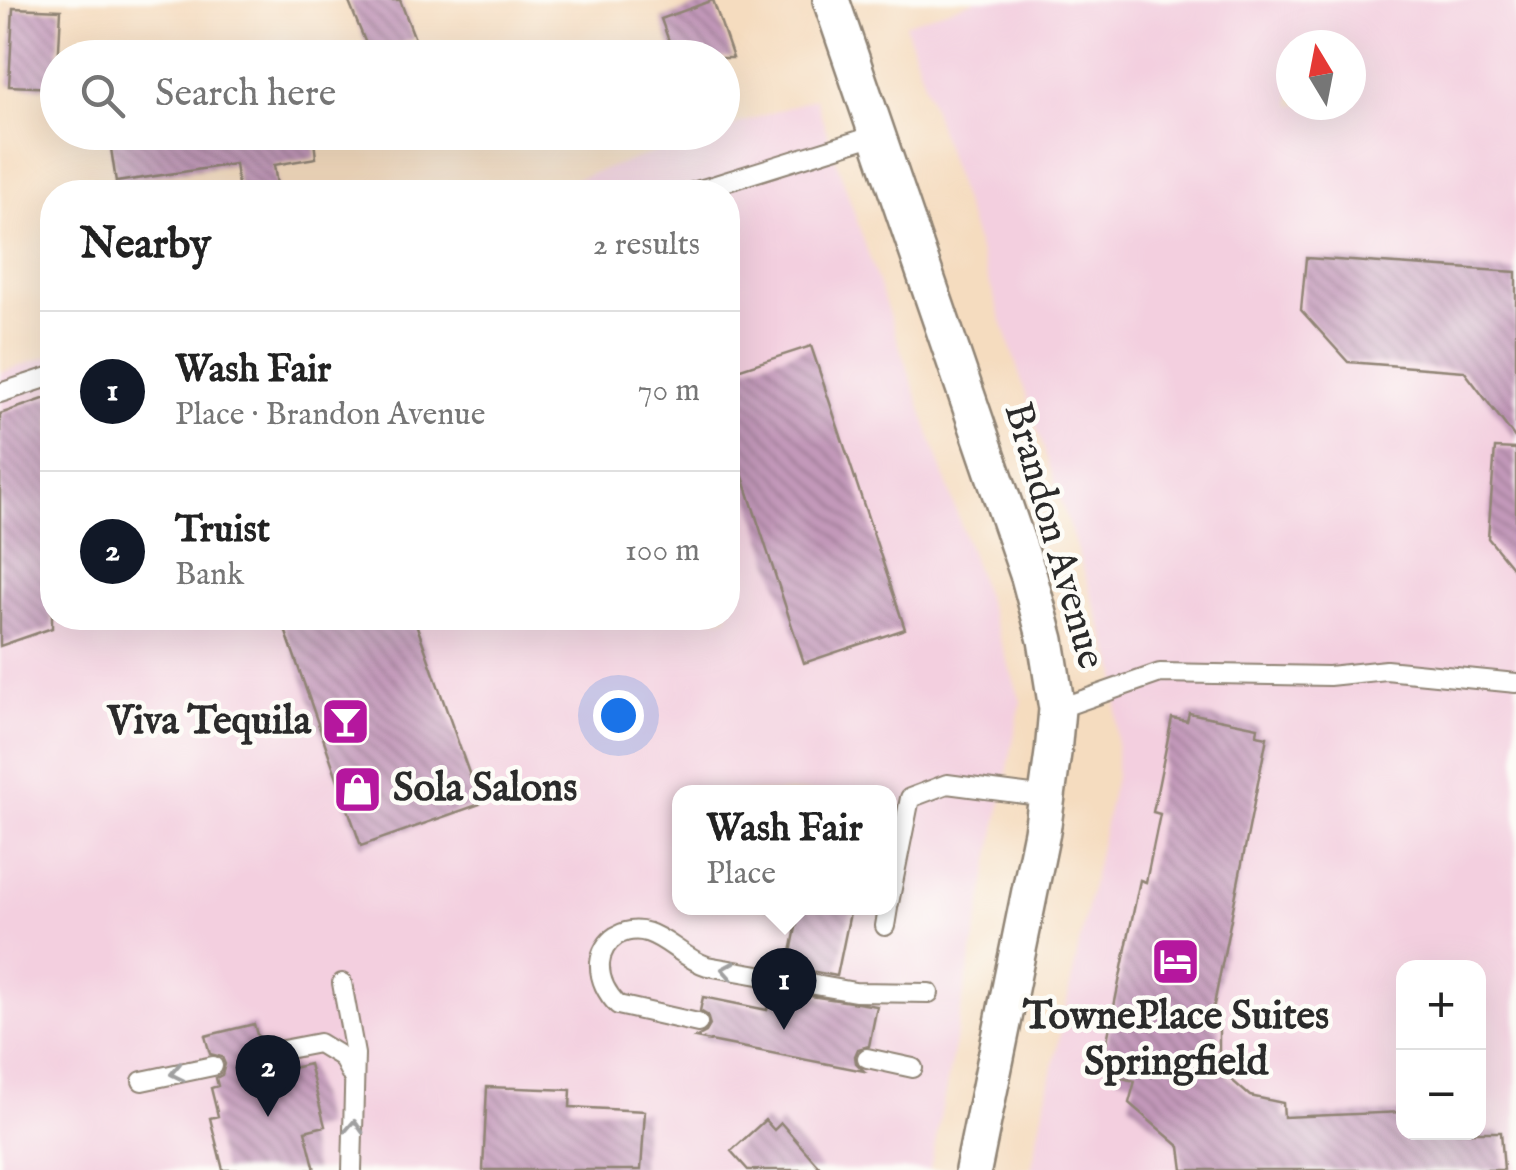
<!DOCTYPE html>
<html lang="en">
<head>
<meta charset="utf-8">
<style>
	:root { --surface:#fff; --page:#f2f2f2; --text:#222; --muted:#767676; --line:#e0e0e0; --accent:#111827 }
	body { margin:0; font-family:"IM FELL English",serif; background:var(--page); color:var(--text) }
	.controls { position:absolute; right:30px; bottom:30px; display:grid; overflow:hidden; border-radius:20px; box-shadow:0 10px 40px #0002 }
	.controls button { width:90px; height:90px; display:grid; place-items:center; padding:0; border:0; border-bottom:2px solid var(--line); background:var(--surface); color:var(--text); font:50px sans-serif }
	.compass { position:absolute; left:1276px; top:30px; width:90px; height:90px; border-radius:50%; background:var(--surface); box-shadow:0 10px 40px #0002; rotate:350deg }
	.you { position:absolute; left:618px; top:715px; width:35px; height:35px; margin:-25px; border:8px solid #fff; border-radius:50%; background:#1a73e8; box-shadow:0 0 0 15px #1a73e833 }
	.badge { display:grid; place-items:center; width:65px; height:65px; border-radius:50%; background:var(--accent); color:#fff; font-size:32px; font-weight:700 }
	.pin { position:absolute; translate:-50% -82px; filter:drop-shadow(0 2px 5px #0008) }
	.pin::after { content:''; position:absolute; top:52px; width:35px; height:30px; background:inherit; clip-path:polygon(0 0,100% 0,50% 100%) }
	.popup { position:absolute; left:672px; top:785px; width:225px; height:130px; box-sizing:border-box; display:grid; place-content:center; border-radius:20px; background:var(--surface); filter:drop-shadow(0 2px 8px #0005); font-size:32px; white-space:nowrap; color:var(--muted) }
	.popup b { font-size:38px; color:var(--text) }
	.popup::after { content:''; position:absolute; left:50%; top:100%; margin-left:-20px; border:20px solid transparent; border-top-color:var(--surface) }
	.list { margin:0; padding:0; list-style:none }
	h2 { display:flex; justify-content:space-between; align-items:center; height:130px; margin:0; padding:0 40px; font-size:42px }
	h2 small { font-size:32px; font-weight:400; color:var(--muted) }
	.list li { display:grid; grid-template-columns:65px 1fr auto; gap:30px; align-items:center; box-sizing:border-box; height:160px; padding:0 40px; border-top:2px solid var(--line) }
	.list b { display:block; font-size:38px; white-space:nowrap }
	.list p { margin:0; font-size:32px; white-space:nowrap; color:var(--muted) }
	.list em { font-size:32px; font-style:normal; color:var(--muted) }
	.icon { flex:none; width:55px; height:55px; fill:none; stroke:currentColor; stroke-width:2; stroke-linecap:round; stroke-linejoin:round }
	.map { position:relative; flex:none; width:1516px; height:1170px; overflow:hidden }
	.search { position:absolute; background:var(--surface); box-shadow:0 10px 40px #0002; left:40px; top:40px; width:700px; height:110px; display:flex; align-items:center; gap:25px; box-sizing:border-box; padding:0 35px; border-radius:55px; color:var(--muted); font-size:38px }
	.panel { position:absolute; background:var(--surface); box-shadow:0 10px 40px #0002; left:40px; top:180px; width:700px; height:450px; border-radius:40px }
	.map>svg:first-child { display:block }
	.built { fill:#f3cfdf; fill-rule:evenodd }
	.building { fill:url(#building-back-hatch) }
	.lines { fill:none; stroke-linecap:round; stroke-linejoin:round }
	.service-casing { stroke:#908475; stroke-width:22 }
	.minor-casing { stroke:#908475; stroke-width:40 }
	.service { stroke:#fff; stroke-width:18 }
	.minor { stroke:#fff; stroke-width:35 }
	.oneway { stroke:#a0a0a0 }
	.labels { text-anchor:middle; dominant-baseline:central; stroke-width:9; stroke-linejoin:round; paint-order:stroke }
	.street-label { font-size:40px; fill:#2b2b2b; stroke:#fdfcf7 }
	.poi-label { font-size:40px; font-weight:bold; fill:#2b2b2b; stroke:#fdfcf7; text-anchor:end }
</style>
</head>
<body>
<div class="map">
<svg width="1516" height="1170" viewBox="0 0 1516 1170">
	<defs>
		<pattern id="building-back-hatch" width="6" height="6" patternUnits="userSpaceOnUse" patternTransform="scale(2.5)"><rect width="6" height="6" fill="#c399ba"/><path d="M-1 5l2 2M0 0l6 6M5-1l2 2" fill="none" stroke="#9f7d97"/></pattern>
	</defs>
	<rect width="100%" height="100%" fill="#fdfcf7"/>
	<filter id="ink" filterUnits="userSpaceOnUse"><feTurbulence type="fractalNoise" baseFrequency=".01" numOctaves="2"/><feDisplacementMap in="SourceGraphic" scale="20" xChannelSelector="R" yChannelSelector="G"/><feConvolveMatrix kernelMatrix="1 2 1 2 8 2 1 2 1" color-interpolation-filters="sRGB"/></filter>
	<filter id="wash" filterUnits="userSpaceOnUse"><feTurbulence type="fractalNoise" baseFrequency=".0048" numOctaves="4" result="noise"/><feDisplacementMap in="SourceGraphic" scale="40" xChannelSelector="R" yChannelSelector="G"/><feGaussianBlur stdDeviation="2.25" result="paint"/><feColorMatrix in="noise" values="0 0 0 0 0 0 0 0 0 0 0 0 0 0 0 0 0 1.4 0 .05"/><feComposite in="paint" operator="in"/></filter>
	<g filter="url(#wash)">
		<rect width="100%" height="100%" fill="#f5dcbf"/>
		<!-- built -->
		<path class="built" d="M976,0H1516V1170H1031L1116,772L1117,673L905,24ZM1291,45H1351V105H1291ZM1404,968H1478V1132H1404Z
			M815,98L1021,701L930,1170H0V373L52,355V618H728V192H536L713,133L722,132L723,129ZM679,792H889V908H679Z"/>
		<g id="blocks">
			<!-- building -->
			<path class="building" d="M348,0H400L415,39L371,56Z
				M713,0L733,58H675L661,19Z
				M13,8L61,10L57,88L9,86Z
				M127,132H313L316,158L274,165L278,192H239L235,164L116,182L109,135Z
				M1306,258L1516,272V439L1464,371L1348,362L1301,310Z
				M811,346L905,629L804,663L728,431V373Z
				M52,396V628L0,646V414Z
				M1495,448L1516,449V572L1488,538Z
				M281,618H414L480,804L361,846Z
				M1189,713L1258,727L1257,735L1267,737L1210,1025L1219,1028V1058L1227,1076L1250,1096L1283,1103L1284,1117L1404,1112V1132H1501L1504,1170H1183L1180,1147L1129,1103L1135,1081L1117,1077L1118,1068L1102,1065L1140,880L1146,882L1160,814L1153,812L1172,718L1187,721Z
				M800,908H851L837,976L788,967Z
				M771,990L877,1006L869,1046L858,1049L855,1056L856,1063L864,1071L695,1038L706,1032L710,1025L707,1015L700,1011L703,997L767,1010Z
				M254,1024L259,1042L251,1049L250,1057L257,1065L265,1066L267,1074L309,1064L325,1126L305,1131L315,1170H223L210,1118L218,1116L211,1088L218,1086L216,1078L222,1075L225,1064L222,1057L210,1054L205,1036Z
				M487,1087L571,1090L570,1107L645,1111L641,1170H483Z
				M765,1120L774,1130L781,1123L822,1170H748L731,1151Z"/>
		</g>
	</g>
	<g filter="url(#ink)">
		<use href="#blocks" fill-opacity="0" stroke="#908475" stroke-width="2.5"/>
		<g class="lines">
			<defs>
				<path id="service" d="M693,192L879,134
					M0,393L52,376
					M1057,709L1160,673L1329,676L1386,670L1516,683
					M889,903L910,798L947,784L1047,797
					M885,926L888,908
					M342,983L355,1054L352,1170
					M698,1023L618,1005C607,994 599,979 600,963C601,952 607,942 616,936C652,916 675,956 707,966L855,992L929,993
					M262,1054L319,1043L342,1057L354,1080
					M867,1058L913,1068
					M142,1081L213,1066"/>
				<path id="minor" d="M831,0L1029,577L1046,640L1057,709L1053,753L1042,832L973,1170"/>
			</defs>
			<!-- service casing -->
			<use href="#service" class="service-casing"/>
			<!-- minor casing -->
			<use href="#minor" class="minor-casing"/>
			<!-- service -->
			<use href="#service" class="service"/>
			<!-- minor -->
			<use href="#minor" class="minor"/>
		</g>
		<!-- one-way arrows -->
		<defs><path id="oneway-chevron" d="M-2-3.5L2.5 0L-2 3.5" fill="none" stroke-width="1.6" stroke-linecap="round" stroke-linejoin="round" transform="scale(2.5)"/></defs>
		<g class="oneway">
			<use href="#oneway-chevron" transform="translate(728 970) rotate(-170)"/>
			<use href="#oneway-chevron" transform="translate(177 1073) rotate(168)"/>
			<use href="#oneway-chevron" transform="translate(354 1127) rotate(-87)"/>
		</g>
	</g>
	<!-- icons -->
	<defs>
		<symbol id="bar-square" viewBox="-11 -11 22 22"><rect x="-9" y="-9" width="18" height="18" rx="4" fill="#b5179e" stroke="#fdfcf7"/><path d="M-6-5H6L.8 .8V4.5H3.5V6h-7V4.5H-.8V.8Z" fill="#fff"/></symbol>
		<symbol id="shop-square" viewBox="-11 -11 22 22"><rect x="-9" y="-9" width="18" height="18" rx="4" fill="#b5179e" stroke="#fdfcf7"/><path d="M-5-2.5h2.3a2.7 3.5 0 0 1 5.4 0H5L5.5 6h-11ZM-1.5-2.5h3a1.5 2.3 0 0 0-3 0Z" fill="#fff"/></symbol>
		<symbol id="hotel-square" viewBox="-11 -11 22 22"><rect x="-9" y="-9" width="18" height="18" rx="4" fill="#b5179e" stroke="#fdfcf7"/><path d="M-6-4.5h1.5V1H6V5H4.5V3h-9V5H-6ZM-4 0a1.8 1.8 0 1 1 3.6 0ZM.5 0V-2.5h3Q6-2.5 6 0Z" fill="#fff"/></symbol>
	</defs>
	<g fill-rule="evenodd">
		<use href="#bar-square" x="318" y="694" width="55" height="55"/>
		<use href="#shop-square" x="330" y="762" width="55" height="55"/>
		<use href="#hotel-square" x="1148" y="934" width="55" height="55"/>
	</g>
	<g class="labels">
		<!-- street labels -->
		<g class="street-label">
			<text transform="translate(1053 536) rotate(74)">Brandon Avenue</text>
		</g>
		<!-- poi labels -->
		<g class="poi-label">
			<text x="311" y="722">Viva Tequila</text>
			<text x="393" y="789" text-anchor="start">Sola Salons</text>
			<text x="1176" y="1017" text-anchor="middle">TownePlace Suites<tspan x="1176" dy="46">Springfield</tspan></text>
		</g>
	</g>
</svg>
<div class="controls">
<button>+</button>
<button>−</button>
</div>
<svg class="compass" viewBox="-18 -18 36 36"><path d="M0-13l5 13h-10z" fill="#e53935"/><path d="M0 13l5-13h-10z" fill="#767676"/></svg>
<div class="you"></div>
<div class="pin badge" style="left:784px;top:1030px">1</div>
<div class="popup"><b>Wash Fair</b>Place</div>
<div class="pin badge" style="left:268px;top:1117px">2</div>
<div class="search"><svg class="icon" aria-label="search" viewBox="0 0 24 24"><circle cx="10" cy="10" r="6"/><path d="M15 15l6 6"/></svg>Search here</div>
<section class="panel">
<h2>Nearby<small>2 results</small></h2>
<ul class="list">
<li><span class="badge">1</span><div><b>Wash Fair</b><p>Place · Brandon Avenue</p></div><em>70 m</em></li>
<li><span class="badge">2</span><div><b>Truist</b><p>Bank</p></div><em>100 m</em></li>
</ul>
</section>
</div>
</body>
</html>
